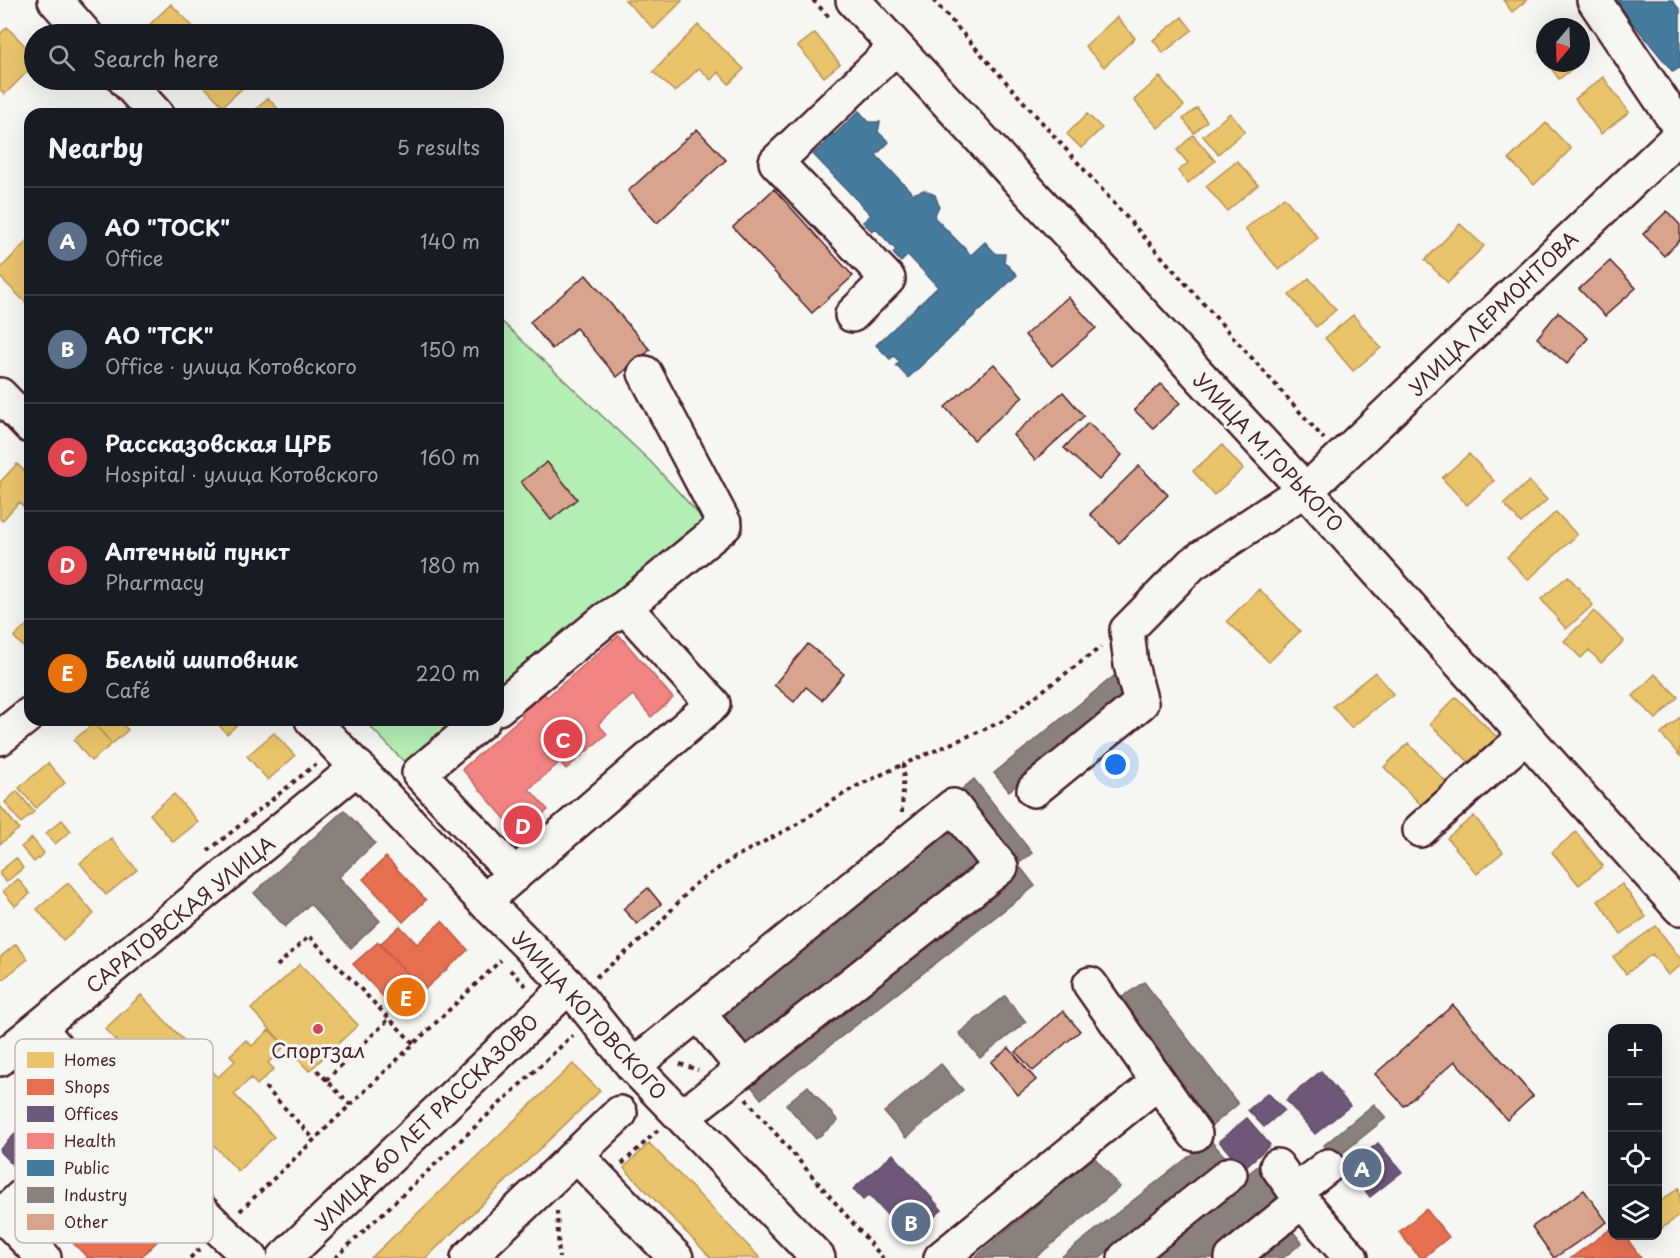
<!DOCTYPE html>
<html lang="en">
<head>
<meta charset="utf-8">
<style>
	:root { --surface:#171b24; --page:#242831; --text:#f1f3f6; --muted:#9ea1a6; --line:#363941; --accent:#b45309 }
	body { margin:0; font-family:"Playpen Sans",sans-serif; background:var(--page); color:var(--text) }
	.controls { position:absolute; right:18px; bottom:18px; display:grid; overflow:hidden; border-radius:12px; box-shadow:0 6px 24px #0002 }
	.controls button { width:54px; height:54px; display:grid; place-items:center; padding:0; border:0; border-bottom:2px solid var(--line); background:var(--surface); color:var(--text); font:30px sans-serif }
	.compass { position:absolute; left:1536px; top:18px; width:54px; height:54px; border-radius:50%; background:var(--surface); box-shadow:0 6px 24px #0002; rotate:199deg }
	.you { position:absolute; left:1116px; top:765px; width:21px; height:21px; margin:-15px; border:4px solid #fff; border-radius:50%; background:#1a73e8; box-shadow:0 0 0 9px #1a73e833 }
	.badge { display:grid; place-items:center; width:39px; height:39px; border-radius:50%; background:var(--accent); color:#fff; font-size:20px; font-weight:700 }
	.pin { position:absolute; translate:-50% -50%; border:3px solid #fff; box-shadow:0 2px 6px #0006 }
	.list { margin:0; padding:0; list-style:none }
	h2 { display:flex; justify-content:space-between; align-items:center; height:78px; margin:0; padding:0 24px; font-size:26px }
	h2 small { font-size:20px; font-weight:400; color:var(--muted) }
	.list li { display:grid; grid-template-columns:39px 1fr auto; gap:18px; align-items:center; box-sizing:border-box; height:108px; padding:0 24px; border-top:2px solid var(--line) }
	.list b { display:block; font-size:22px; white-space:nowrap }
	.list p { margin:0; font-size:20px; white-space:nowrap; color:var(--muted) }
	.list em { font-size:20px; font-style:normal; color:var(--muted) }
	.icon { flex:none; width:33px; height:33px; fill:none; stroke:currentColor; stroke-width:2; stroke-linecap:round; stroke-linejoin:round }
	.map { position:relative; flex:none; width:1680px; height:1258px; overflow:hidden }
	.search { position:absolute; background:var(--surface); box-shadow:0 6px 24px #0002; left:24px; top:24px; width:480px; height:66px; display:flex; align-items:center; gap:15px; box-sizing:border-box; padding:0 21px; border-radius:33px; color:var(--muted); font-size:22px }
	.panel { position:absolute; background:var(--surface); box-shadow:0 6px 24px #0002; left:24px; top:108px; width:480px; height:618px; border-radius:18px }
	.map>svg:first-child { display:block }
	.green { fill:#b3eeb3; stroke:#7e866f; stroke-width:1.5 }
	.homes { fill:#e9c46a; stroke:#b99257; stroke-width:1.5 }
	.shops { fill:#e76f51; stroke:#b85746; stroke-width:1.5 }
	.offices { fill:#6d597a; stroke:#624862; stroke-width:1.5 }
	.health { fill:#f28482; stroke:#c06668; stroke-width:1.5 }
	.public { fill:#457b9d; stroke:#465f7b; stroke-width:1.5 }
	.industry { fill:#8a817c; stroke:#776464; stroke-width:1.5 }
	.building { fill:#d8a48d; stroke:#4a1f2b; stroke-width:1.5 }
	.lines { fill:none; stroke-linecap:round; stroke-linejoin:round }
	.minor-casing { stroke:#4a1f2b; stroke-width:38 }
	.path { stroke:#4a1f2b; stroke-width:4; stroke-dasharray:4.5 4.5; stroke-linecap:butt }
	.minor { stroke:#f6f6f2; stroke-width:33 }
	.poi-dot { fill:#d1495b; stroke:#f6f6f2; stroke-width:2 }
	.labels { text-anchor:middle; dominant-baseline:central; stroke-width:6; stroke-linejoin:round; paint-order:stroke }
	.street-label { font-size:20px; fill:#4a1f2b; stroke:#f6f6f2 }
	.poi-label { font-size:20px; fill:#4a1f2b; stroke:#f6f6f2 }
	.key { fill:#f6f6f2; stroke:#c2b6b6; stroke-width:1.5 }
	.key-label { font-size:16px; fill:#4a1f2b }
</style>
</head>
<body>
<div class="map">
<svg width="1680" height="1258" viewBox="0 0 1680 1258">
	<rect width="100%" height="100%" fill="#f6f6f2"/>
	<filter id="ink" filterUnits="userSpaceOnUse"><feTurbulence type="fractalNoise" baseFrequency=".0167" numOctaves="2"/><feDisplacementMap in="SourceGraphic" scale="12" xChannelSelector="R" yChannelSelector="G"/><feConvolveMatrix kernelMatrix="1 2 1 2 8 2 1 2 1" color-interpolation-filters="sRGB"/></filter>
	<g filter="url(#ink)">
		<!-- green -->
		<path class="green" d="M498,318L650,461L706,522L498,694Z
			M364,720H466L409,767Z"/>
		<!-- homes -->
		<path class="homes" d="M625,0H681L682,1L654,29Z
			M1503,0H1527L1512,12Z
			M171,4L200,34H154L147,27Z
			M1117,17L1135,38L1104,67L1085,46Z
			M1182,17L1192,30L1163,53L1153,40Z
			M698,25L744,69L729,84L718,72L711,80L699,68L675,92L653,72Z
			M7,27L34,55V65L5,94L0,90V34Z
			M815,33L840,64L824,77L798,46Z
			M1545,45V60L1538,51Z
			M1547,63H1580L1559,79Z
			M1160,77L1184,106L1158,128L1134,100Z
			M1603,77L1629,112L1601,134L1575,99Z
			M198,80H246L249,82L223,106Z
			M268,98L283,114H251Z
			M1197,108L1207,121L1194,133L1183,119Z
			M1230,113L1245,131L1218,154L1203,136Z
			M1087,114L1102,128L1081,148L1067,134Z
			M1546,123L1571,149L1534,185L1509,159Z
			M1193,135L1215,161L1188,183L1178,171L1188,163L1177,150Z
			M1237,161L1258,185L1227,211L1206,186Z
			M1284,197L1318,238L1279,270L1245,229Z
			M1460,224L1484,246L1448,283L1425,260Z
			M27,241L30,244V307L0,277V269Z
			M1309,278L1336,310L1316,327L1289,295Z
			M1353,315L1381,348L1353,371L1325,338Z
			M1222,445L1243,469L1214,495L1193,471Z
			M1469,454L1494,481L1467,505L1442,478Z
			M17,464L30,476V505L26,509L19,502L2,521L0,519V482Z
			M1529,481L1547,500L1521,523L1504,504Z
			M1556,512L1577,535L1528,580L1507,557Z
			M1568,576L1593,605L1566,629L1541,599Z
			M1259,589L1300,631L1269,662L1227,621Z
			M1594,611L1624,641L1601,663L1589,650L1581,658L1564,641Z
			M30,622V654L14,637Z
			M1375,672L1393,694L1351,728L1333,706Z
			M1655,674L1678,697L1656,719L1633,696Z
			M1456,697L1498,738L1472,765L1430,724Z
			M1680,717V756L1661,734Z
			M98,720H119L128,730L112,744L94,723Z
			M214,720H242L227,734Z
			M94,723L112,744L91,761L74,740Z
			M274,733L295,756L268,780L247,756Z
			M1408,743L1448,784L1424,808L1384,767Z
			M48,763L65,783L36,808L19,788Z
			M17,791L34,812L21,823L5,802Z
			M174,794L198,822L173,842L150,814Z
			M0,806L19,829L0,844Z
			M1474,816L1503,852L1477,874L1447,838Z
			M62,820L71,831L55,844L46,833Z
			M1576,832L1603,866L1579,885L1552,852Z
			M32,838L44,853L34,862L21,847Z
			M111,838L137,870L106,895L80,863Z
			M16,858L23,868L6,882L0,875V871Z
			M18,879L30,894L15,906L3,891Z
			M68,883L94,914L63,940L37,909Z
			M1622,884L1646,917L1621,934L1598,901Z
			M1656,926L1680,958V966L1668,975L1652,954L1626,974L1613,957Z
			M16,944L28,959L2,980L0,977V957Z
			M300,964L358,1025L309,1071L251,1009Z
			M141,995L218,1077L235,1061L230,1055L246,1040L252,1046L269,1030L285,1046L268,1063L274,1069L257,1085L251,1078L234,1094L274,1137L238,1171L105,1029Z
			M573,1064L600,1091L426,1258H371Z
			M649,1143L760,1258H711L624,1168Z
			M1679,1188L1680,1215L1658,1231V1203Z"/>
		<!-- shops -->
		<path class="shops" d="M386,857L426,900L403,922L363,879Z
			M442,921L468,950L423,991L380,944L400,926L417,944Z
			M378,942L423,991L399,1014L353,964Z
			M109,1162L173,1226L140,1258H88L52,1222L64,1210L47,1193L66,1174L81,1190Z
			M1426,1209L1449,1237L1423,1258H1420L1399,1232Z
			M1612,1228V1236H1625L1641,1258H1571Z"/>
		<!-- offices -->
		<path class="offices" d="M1321,1071L1350,1106L1315,1134L1286,1100Z
			M1268,1093L1284,1110L1264,1127L1248,1110Z
			M1247,1118L1270,1145L1243,1169L1219,1141Z
			M27,1122L55,1150L25,1178L0,1152V1149Z
			M1378,1143L1402,1172L1370,1197L1347,1168Z
			M893,1154L942,1210L909,1239L869,1195L863,1200L853,1189Z"/>
		<!-- health -->
		<path class="health" d="M619,635L673,698L651,717L633,695L598,724L607,734L566,769L560,762L529,789L548,810L519,835L462,769L523,716L513,705L537,685L547,697Z"/>
		<!-- public -->
		<path class="public" d="M1607,0H1672L1680,10V67L1673,72L1624,12L1617,17Z
			M859,111L869,122H880L878,132L889,142L876,155L913,194L924,190L935,195L939,206L934,217L971,255L985,242L996,254H1005L1004,262L1017,275L908,378L896,365L900,362L894,356L890,359L876,345L938,287L908,255L901,262L893,253L896,250L876,229L872,231L863,222L871,215L813,154L826,143L821,138L830,130L834,135Z"/>
		<!-- industry -->
		<path class="industry" d="M1114,676L1118,680L1122,677L1128,694L1009,791L994,773Z
			M974,779L1032,853L1014,867L957,793Z
			M344,810L375,843L339,877L380,921L351,948L310,904L285,927L254,893Z
			M953,823L982,858L743,1052L714,1016Z
			M1021,868L1035,886L761,1099L748,1082Z
			M1144,982L1238,1104L1207,1130L1111,1005Z
			M1005,996L1026,1022L980,1058L959,1033Z
			M941,1064L963,1090L906,1138L884,1112Z
			M808,1086L838,1121L816,1139L786,1104Z
			M1374,1104L1386,1118L1335,1159L1324,1145Z
			M1210,1140L1225,1157L1099,1258H1060Z
			M1094,1157L1120,1187L1035,1258H974Z
			M1263,1162L1291,1197L1213,1258H1141Z
			M1287,1224L1302,1243L1283,1258H1245Z"/>
		<!-- building -->
		<path class="building" d="M697,129L726,160L657,223L628,191Z
			M774,189L853,276L812,313L733,227Z
			M1667,211L1680,225V240L1664,256L1643,234Z
			M1610,261L1636,288L1605,316L1579,289Z
			M586,275L650,350L617,377L576,328L552,349L530,322Z
			M1068,297L1096,328L1052,366L1025,335Z
			M1558,312L1588,338L1567,364L1537,338Z
			M994,364L1023,397L974,440L945,407Z
			M1161,384L1180,403L1153,428L1134,410Z
			M1063,392L1084,416L1035,460L1013,435Z
			M1088,423L1122,455L1099,480L1064,448Z
			M547,462L577,499L551,520L521,482Z
			M1139,466L1168,495L1119,543L1090,514Z
			M808,644L844,674L822,700L806,687L794,702L774,685Z
			M648,888L661,904L637,924L623,909Z
			M1453,1005L1533,1096L1507,1120L1455,1061L1404,1106L1375,1074Z
			M1063,1011L1080,1031L1033,1071L1016,1052Z
			M1009,1048L1036,1080L1018,1095L991,1062Z
			M1584,1190L1607,1222L1554,1258L1532,1227Z"/>
		<g class="lines">
			<defs>
				<path id="minor" d="M55,0L85,34
					M853,0L1306,491L1680,908
					M1594,0L1680,128
					M125,80L156,114
					M852,315L888,279L776,162L895,48
					M0,395L30,426
					M625,607L725,525L645,373
					M312,720L484,901L569,986L633,1066L818,1258
					M483,720L419,773L515,875
					M0,738L30,714
					M1034,790L1141,703L1131,665L1127,630L1192,564L1290,499L1306,491L1680,135
					M1420,830L1526,736
					M484,901L713,704L625,607L606,619L498,708
					M1090,984L1195,1134
					M698,1013L744,1069
					M40,1028C106,1108 173,1189 251,1258
					M0,1059L358,767
					M633,1066L953,806L1001,867L682,1117
					M576,1155L676,1258
					M1277,1166L1302,1201L1351,1258
					M1296,1191L1328,1166
					M0,1213L44,1258
					M2,1215L111,1114
					M284,1258L569,986
					M468,1258L620,1113
					M941,1258L1158,1082
					M1125,1258L1230,1174
					M1232,1258L1302,1201"/>
			</defs>
			<!-- minor casing -->
			<use href="#minor" class="minor-casing"/>
			<!-- path -->
			<path class="path" d="M813,0L831,19
				M933,0L1324,439
				M902,813L904,764L1001,722L1101,647
				M208,851L316,764
				M277,966L309,936L414,1044
				M510,970L528,988
				M596,977L653,930L695,884L735,857L794,826L853,788L904,764
				M680,1064L698,1070
				M317,1070L350,1105
				M326,1080L389,1019
				M265,1087L314,1139
				M746,1099L883,1258
				M622,1164L658,1130
				M240,1211L501,960
				M557,1211L559,1258
				M190,1258L202,1247
				M335,1258L573,1035"/>
			<!-- minor -->
			<use href="#minor" class="minor"/>
		</g>
	</g>
	<!-- markers -->
	<circle class="poi-dot" cx="318" cy="1029" r="6"/>
	<g class="labels">
		<!-- street labels -->
		<g class="street-label">
			<text transform="translate(1493 313) rotate(-44)">УЛИЦА ЛЕРМОНТОВА</text>
			<text transform="translate(1269 452) rotate(47)">УЛИЦА М.ГОРЬКОГО</text>
			<text transform="translate(180 914) rotate(-39)">САРАТОВСКАЯ УЛИЦА</text>
			<text transform="translate(590 1015) rotate(48)">УЛИЦА КОТОВСКОГО</text>
			<text transform="translate(426 1122) rotate(-44)">УЛИЦА 60 ЛЕТ РАССКАЗОВО</text>
		</g>
		<!-- poi labels -->
		<g class="poi-label">
			<text x="318" y="1050">Спортзал</text>
		</g>
	</g>
	<!-- legend -->
	<rect x="15" y="1039" width="198" height="204" rx="9" class="key"/>
	<rect x="27" y="1052" width="27" height="16" fill="#e9c46a"/>
	<rect x="27" y="1079" width="27" height="16" fill="#e76f51"/>
	<rect x="27" y="1106" width="27" height="16" fill="#6d597a"/>
	<rect x="27" y="1133" width="27" height="16" fill="#f28482"/>
	<rect x="27" y="1160" width="27" height="16" fill="#457b9d"/>
	<rect x="27" y="1187" width="27" height="16" fill="#8a817c"/>
	<rect x="27" y="1214" width="27" height="16" fill="#d8a48d"/>
	<g class="key-label">
		<text x="64" y="1066">Homes</text>
		<text x="64" y="1093">Shops</text>
		<text x="64" y="1120">Offices</text>
		<text x="64" y="1147">Health</text>
		<text x="64" y="1174">Public</text>
		<text x="64" y="1201">Industry</text>
		<text x="64" y="1228">Other</text>
	</g>
</svg>
<div class="controls">
<button>+</button>
<button>−</button>
<button><svg class="icon" aria-label="locate" viewBox="0 0 24 24"><circle cx="12" cy="12" r="6"/><path d="M12 2v4M12 18v4M2 12h4M18 12h4"/></svg></button>
<button><svg class="icon" aria-label="layers" viewBox="0 0 24 24"><path d="M12 4l9 5-9 5-9-5zM3 14l9 5 9-5"/></svg></button>
</div>
<svg class="compass" viewBox="-18 -18 36 36"><path d="M0-13l5 13h-10z" fill="#e53935"/><path d="M0 13l5-13h-10z" fill="#9ea1a6"/></svg>
<div class="you"></div>
<div class="pin badge" style="left:1362px;top:1168px;background:#5c6f8a">A</div>
<div class="pin badge" style="left:911px;top:1222px;background:#5c6f8a">B</div>
<div class="pin badge" style="left:563px;top:739px;background:#e0444e">C</div>
<div class="pin badge" style="left:523px;top:825px;background:#e0444e">D</div>
<div class="pin badge" style="left:406px;top:997px;background:#e8710a">E</div>
<div class="search"><svg class="icon" aria-label="search" viewBox="0 0 24 24"><circle cx="10" cy="10" r="6"/><path d="M15 15l6 6"/></svg>Search here</div>
<section class="panel">
<h2>Nearby<small>5 results</small></h2>
<ul class="list">
<li><span class="badge" style="background:#5c6f8a">A</span><div><b>АО &quot;ТОСК&quot;</b><p>Office</p></div><em>140 m</em></li>
<li><span class="badge" style="background:#5c6f8a">B</span><div><b>АО &quot;ТСК&quot;</b><p>Office · улица Котовского</p></div><em>150 m</em></li>
<li><span class="badge" style="background:#e0444e">C</span><div><b>Рассказовская ЦРБ</b><p>Hospital · улица Котовского</p></div><em>160 m</em></li>
<li><span class="badge" style="background:#e0444e">D</span><div><b>Аптечный пункт</b><p>Pharmacy</p></div><em>180 m</em></li>
<li><span class="badge" style="background:#e8710a">E</span><div><b>Белый шиповник</b><p>Café</p></div><em>220 m</em></li>
</ul>
</section>
</div>
</body>
</html>
